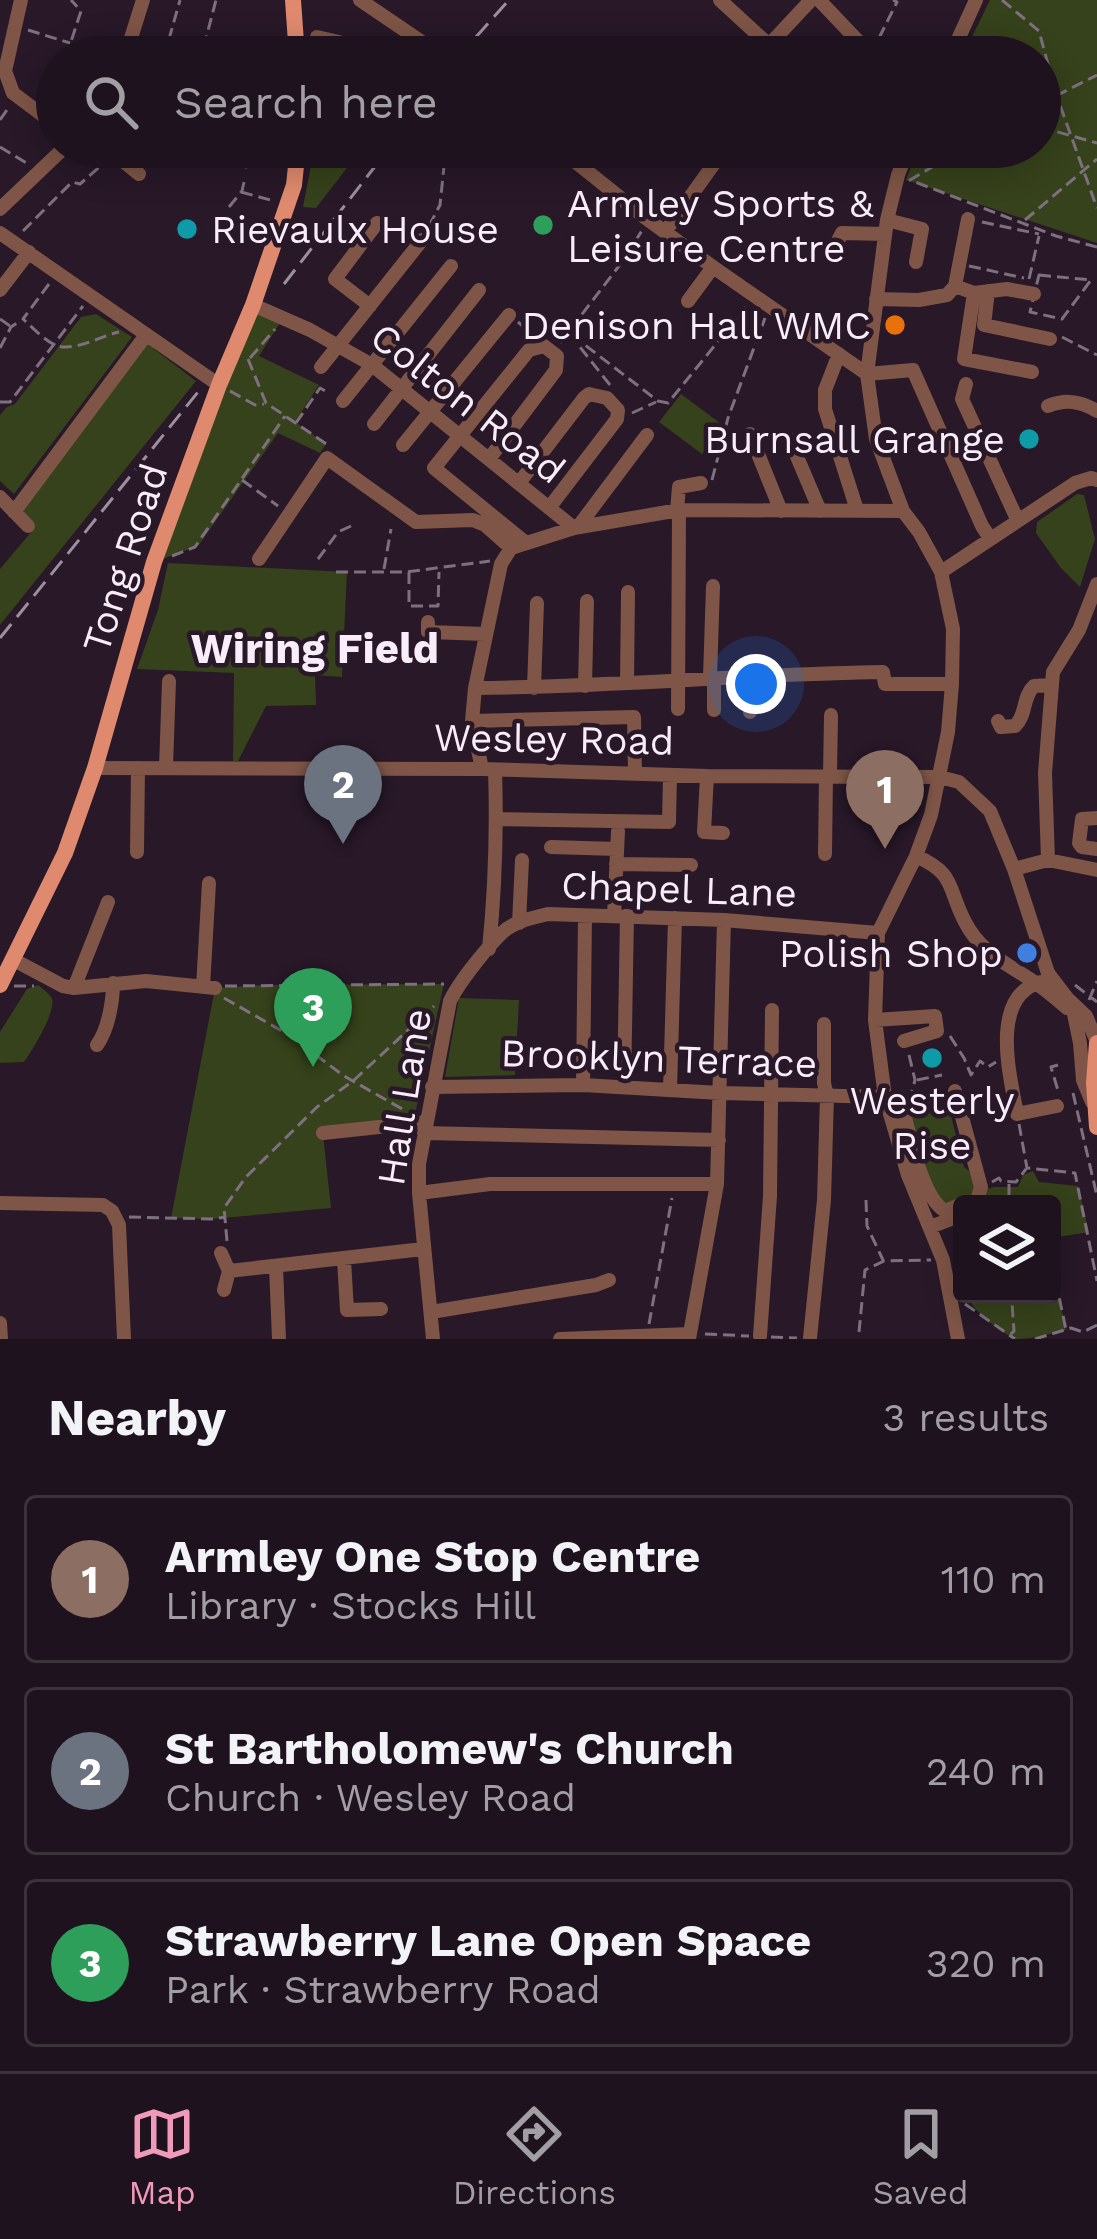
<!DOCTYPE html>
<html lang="en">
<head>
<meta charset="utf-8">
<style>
	:root { --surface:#1e121e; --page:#2b202b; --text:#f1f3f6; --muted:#a19ea4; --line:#3c323c; --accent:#ef9ab8 }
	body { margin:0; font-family:"Work Sans",sans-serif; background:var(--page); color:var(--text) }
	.controls { position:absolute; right:36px; bottom:36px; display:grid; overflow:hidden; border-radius:12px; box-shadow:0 6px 30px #0003 }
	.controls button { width:108px; height:108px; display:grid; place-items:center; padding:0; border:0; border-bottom:3px solid var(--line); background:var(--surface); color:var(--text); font:60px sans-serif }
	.you { position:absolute; left:756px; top:684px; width:42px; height:42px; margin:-30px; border:9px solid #fff; border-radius:50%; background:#1a73e8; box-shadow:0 0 0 18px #1a73e833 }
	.badge { display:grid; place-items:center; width:78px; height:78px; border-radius:50%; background:var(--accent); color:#fff; font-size:39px; font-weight:700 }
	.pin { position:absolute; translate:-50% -99px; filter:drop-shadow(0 3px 6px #0008) }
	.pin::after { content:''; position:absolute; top:63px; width:42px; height:36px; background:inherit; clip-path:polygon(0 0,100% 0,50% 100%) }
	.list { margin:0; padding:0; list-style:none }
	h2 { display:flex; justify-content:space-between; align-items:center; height:156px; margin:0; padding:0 48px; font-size:51px }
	h2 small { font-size:39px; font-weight:400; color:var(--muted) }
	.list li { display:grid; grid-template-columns:78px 1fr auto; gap:36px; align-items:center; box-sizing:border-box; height:168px; margin:0 24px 24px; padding:0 24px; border:3px solid var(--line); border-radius:12px }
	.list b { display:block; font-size:45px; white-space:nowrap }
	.list p { margin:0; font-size:39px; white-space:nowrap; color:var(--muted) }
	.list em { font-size:39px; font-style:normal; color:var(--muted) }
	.icon { flex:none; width:66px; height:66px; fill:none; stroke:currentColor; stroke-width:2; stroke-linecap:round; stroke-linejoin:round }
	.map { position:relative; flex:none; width:1097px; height:1339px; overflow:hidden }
	.search { position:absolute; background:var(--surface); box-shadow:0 6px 30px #0003; left:36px; right:36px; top:36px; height:132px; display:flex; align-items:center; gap:30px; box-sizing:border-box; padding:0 42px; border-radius:66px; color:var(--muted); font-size:45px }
	.sheet { height:732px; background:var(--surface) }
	nav { display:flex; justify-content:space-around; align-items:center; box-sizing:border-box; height:168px; border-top:3px solid var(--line); background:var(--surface); font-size:33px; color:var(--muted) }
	nav a { display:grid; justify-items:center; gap:6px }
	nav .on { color:var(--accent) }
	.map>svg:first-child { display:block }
	.green { fill:#36421b }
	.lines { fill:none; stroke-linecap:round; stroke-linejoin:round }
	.path { stroke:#7e707f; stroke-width:3; stroke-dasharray:12 6; stroke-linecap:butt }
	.minor { stroke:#7e5547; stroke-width:14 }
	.major { stroke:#df8a6e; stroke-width:16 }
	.rail { stroke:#9d909e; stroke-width:3; stroke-dasharray:18 9; stroke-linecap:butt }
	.leisure-dot { fill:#2e9e5b; stroke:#281828; stroke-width:4.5 }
	.culture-dot { fill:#0f9aa8; stroke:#281828; stroke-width:4.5 }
	.food-dot { fill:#e8710a; stroke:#281828; stroke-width:4.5 }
	.shop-dot { fill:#3f7fe0; stroke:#281828; stroke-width:4.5 }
	.labels { text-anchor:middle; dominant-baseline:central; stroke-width:9; stroke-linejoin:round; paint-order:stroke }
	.poi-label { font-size:39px; fill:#f8edf9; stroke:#281828; text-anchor:end }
	.street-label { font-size:39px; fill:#f8edf9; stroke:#281828 }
	.neighbourhood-label { font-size:42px; font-weight:bold; fill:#f8edf9; stroke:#281828 }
</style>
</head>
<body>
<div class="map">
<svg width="1097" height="1339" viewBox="0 0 1097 1339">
	<rect width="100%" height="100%" fill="#281828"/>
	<!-- green -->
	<path class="green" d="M990,0H1097V243L906,180L919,147H1040V57H962Z
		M324,147H363L316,208L303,207L311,165Z
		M253,305L283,318L259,356L319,385L295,422L326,444L320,453L278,433L198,546L154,562Z
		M96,314L132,337L14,494L0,481V415L7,407L15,404L81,317Z
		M146,335L154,349L196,381L0,625V569L32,531L14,512Z
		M681,394L724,426L702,454L659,422Z
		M1077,494L1084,495L1095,539L1080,587L1061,568L1036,533L1037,522Z
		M168,563L347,572L342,677L315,675L316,705L266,706L238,761H233L234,673L137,669L158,610Z
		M444,984L413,1123L323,1134L331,1208L211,1219L171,1218L215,988L262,985Z
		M38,985C42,988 51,995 52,999C56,1012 32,1051 24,1062L0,1063V1032L27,989Z
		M459,998L519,1000L515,1075L445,1077Z
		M917,1089L939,1098L943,1113L950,1112L964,1167L973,1174L975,1181L973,1197L947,1209L927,1181L903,1098L912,1096Z
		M1033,1171L1039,1182L1078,1186L1089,1232L1052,1238V1204H981L983,1190L994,1187H1018L1023,1175Z
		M1052,1263L1066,1330C1051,1334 1032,1339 1017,1339C1001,1334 971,1309 966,1294H1052Z"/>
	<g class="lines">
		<!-- path -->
		<path class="path" d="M1002,0L1039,31L1056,94L1097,208
			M28,30L70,43
			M879,38L897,2L893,0
			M167,49L204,46L216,0
			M71,50L98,57
			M66,57L81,11L71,0
			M164,57L180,0
			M1040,104L1097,75
			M50,106L57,85
			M0,120L9,107
			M1040,127L1097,143
			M0,147L28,164
			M966,147L910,180L1056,236L1097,247
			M218,158L246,167L250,151L283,154
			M241,192L274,201
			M229,207L242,191L244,182
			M1025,220L1097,159
			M982,222L1039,234
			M429,226L440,205L446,147
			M23,231L72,182L80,184L104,163
			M969,266L1024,278
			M1039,275L1091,280L1062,319L1030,312Z
			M1029,279L1039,236
			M49,284L23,319C32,327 42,338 53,344C71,354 100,336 119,332
			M0,319L10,326
			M518,322L533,335
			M1062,337L1097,355
			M560,343L622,262L643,229
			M0,348L11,327L20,321
			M250,358L275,329
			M248,359L266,403L328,445
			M610,385L568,332L658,401L668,403L746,307
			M230,391L255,405L264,404
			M0,402H10L83,306
			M632,413L656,402
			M296,423L320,388L329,393
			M242,480L278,506
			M712,480L728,418L765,318
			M172,556L195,547L285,416
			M318,559L338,532L351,526
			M384,569L391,529
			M336,572H406L490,561
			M409,572V606H438L439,572
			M1075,985L1097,1002
			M14,986H34
			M225,986L444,984
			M224,998L289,1035L344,1076L404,1110
			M1089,1000L1097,981
			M950,1036L964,1058L971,1075L980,1061L988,1067L996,1062
			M909,1055L915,1080L912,1091
			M1058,1065L1051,1067L1059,1094
			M917,1080L942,1075
			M1073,1093L1097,1196
			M1019,1124L1027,1168L1075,1173L1097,1281
			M992,1182L999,1178L1001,1181L1016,1182L1026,1169
			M1009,1184V1204
			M866,1200L867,1226L883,1260
			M993,1204H1006
			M129,1217L211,1219L226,1217
			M227,1241L224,1208L246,1177L317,1107L353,1081L434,1006
			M1052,1263L1066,1330
			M965,1304L1015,1339
			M649,1324L672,1198
			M859,1332L865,1270L884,1261L931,1260
			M705,1334L749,1336
			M1011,1334L1014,1331L1012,1303L1018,1301L1016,1294
			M771,1337L797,1338
			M1035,1339L1071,1328L1083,1332L1097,1325"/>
		<!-- minor -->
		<path class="minor" d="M21,0L5,71L13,93L57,126
			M360,0L444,57
			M720,0L769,45
			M819,0L858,41L881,57
			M317,37L339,42L376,57
			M125,57L143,0
			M762,57L769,45L811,0
			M950,57L976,0
			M106,147L139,174
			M207,147V157
			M557,147L643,216L713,267L867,374
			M909,147L898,175L887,220L867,374L876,439L903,511L919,532L941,572L953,629L952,684L948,732L931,815L916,856L878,933L875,1020L885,1097L908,1175L943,1260L958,1339
			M0,209L65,147
			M887,220L922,229L916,262
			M665,232L726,147
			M0,233L219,385
			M832,252L842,233L885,234
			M955,286L968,219
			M0,290L29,252
			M988,291L984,325L1050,339
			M974,293L964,359L1032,372
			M876,299L919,300L947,295L955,286L974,293L1007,289L1034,294
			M688,301L713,267
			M253,305L310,330L372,365L574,528
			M370,306L335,279L377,223
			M839,354L825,390V409L857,510
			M321,367L422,240
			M867,374L913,370L982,526L990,538
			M966,384L962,399L1017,519
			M343,401L451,266
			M1048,406C1066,399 1080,401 1097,411
			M374,424L479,290
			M750,434L781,511
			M790,440L820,511
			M403,445L509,315
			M489,459L556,370L557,356L544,346L529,350L434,468L526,543
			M519,483L584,398L589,394L607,398L618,410L617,419L549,508
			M0,497L28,526
			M677,511L679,487L701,483
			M14,512L146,335
			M578,527L647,435
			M511,548L574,528L679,510L903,511
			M259,559L327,458L416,522L473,520L485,525L511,548
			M941,572L1075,483L1091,478L1097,480
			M428,622V632L485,634
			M710,677L713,586
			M627,683L628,592
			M585,686L587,601
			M475,688C611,687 747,674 883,672L885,684H952
			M534,688L537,603
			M678,709L679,510
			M714,710V677
			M750,712V674
			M472,721L634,717L635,774
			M998,721L1001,727L1015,726C1027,715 1022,697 1034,686L1051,685
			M95,768L482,769L707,776L940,777L959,782L990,811L1014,869L1048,973L1067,998L1086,1016L1097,1042
			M166,768L169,681
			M482,769L472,721L475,688L501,564L511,548
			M707,776L704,832L723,833
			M830,776L831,715
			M1097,818L1082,819L1079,843L1082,847L1097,849
			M497,819L669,822L670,775
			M551,847L617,849
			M137,852L138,768
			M825,854L826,776
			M916,856C956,874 947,887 965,922C982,955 1009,964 1037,984C1048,991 1057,1000 1067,1008
			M1048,860L1045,773L1053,672L1079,630L1097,584
			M616,864L691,865
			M1014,869L1048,860L1097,870
			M614,916L618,831
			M519,923L522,860
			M489,949C495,890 497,830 495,770
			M14,960L63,986L74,988L146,981L215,988
			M1041,982C989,996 1010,1076 1017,1114L1057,1106
			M203,987L209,883
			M74,988L108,902
			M1074,1014L1080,1043L1083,1080L1092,1102
			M875,1020L935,1016L937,1031L904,1041
			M97,1045C108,1030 113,1002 113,983
			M583,1085L585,916
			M432,1087L583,1085L720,1093L885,1097
			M624,1087L627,916
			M670,1090L675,918
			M955,1091L981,1187L976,1204
			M900,1097C908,1126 920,1196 945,1211L962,1204
			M323,1133L426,1122
			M424,1133L719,1140
			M419,1193L490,1184H717
			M0,1203L103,1205L112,1211L119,1225L124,1339
			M930,1227L962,1215
			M221,1253L229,1271L423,1249
			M344,1260L347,1310L381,1309
			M276,1267L279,1339
			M224,1290L229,1271
			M431,1312L596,1285L609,1280
			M0,1323L1,1339
			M760,1336L770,1196L772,1010
			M810,1338L824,1200L827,1096L824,1083V1024
			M433,1339L419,1193V1164L450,1001C459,982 488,946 503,932C515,921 533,918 548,914L724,920L878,933
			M560,1339L690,1334
			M689,1339L717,1184L724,920"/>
		<!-- major -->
		<path class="major" d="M293,0L297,57
			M0,985L65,853L95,768L154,562L219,385L253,305L294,185L298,147
			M1097,1043L1094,1083L1097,1127"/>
		<!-- rail -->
		<path class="rail" d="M458,57L509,0
			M284,284L390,147
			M0,638L202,387"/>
	</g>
	<!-- markers -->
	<circle class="leisure-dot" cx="543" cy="225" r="12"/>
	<g class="culture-dot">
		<circle cx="187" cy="229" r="12"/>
		<circle cx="1029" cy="439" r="12"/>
		<circle cx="932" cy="1058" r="12"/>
	</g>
	<circle class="food-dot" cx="895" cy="325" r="12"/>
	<circle class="shop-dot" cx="1027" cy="953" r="12"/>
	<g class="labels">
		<!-- poi labels -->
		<g class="poi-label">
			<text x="567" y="203" text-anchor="start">Armley Sports &amp;<tspan x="567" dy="45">Leisure Centre</tspan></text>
			<text x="211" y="229" text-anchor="start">Rievaulx House</text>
			<text x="871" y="325">Denison Hall WMC</text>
			<text x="1005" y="439">Burnsall Grange</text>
			<text x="1003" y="953">Polish Shop</text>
			<text x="932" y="1100" text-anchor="middle">Westerly<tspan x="932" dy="45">Rise</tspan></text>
		</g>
		<!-- street labels -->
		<g class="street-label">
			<text transform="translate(468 403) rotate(38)">Colton Road</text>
			<text transform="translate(125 558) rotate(-72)">Tong Road</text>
			<text transform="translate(554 739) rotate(1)">Wesley Road</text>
			<text transform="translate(679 889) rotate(2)">Chapel Lane</text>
			<text transform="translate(659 1058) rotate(2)">Brooklyn Terrace</text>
			<text transform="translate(404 1097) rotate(-81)">Hall Lane</text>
		</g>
		<!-- neighbourhood labels -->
		<g class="neighbourhood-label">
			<text x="315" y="648">Wiring Field</text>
		</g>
	</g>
</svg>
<div class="controls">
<button><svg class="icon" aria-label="layers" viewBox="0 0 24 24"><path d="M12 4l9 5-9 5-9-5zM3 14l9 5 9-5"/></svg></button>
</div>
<div class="you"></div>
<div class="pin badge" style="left:885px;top:849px;background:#8d6e63">1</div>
<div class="pin badge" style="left:343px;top:844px;background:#6b7280">2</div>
<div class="pin badge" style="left:313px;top:1067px;background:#2e9e5b">3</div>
<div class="search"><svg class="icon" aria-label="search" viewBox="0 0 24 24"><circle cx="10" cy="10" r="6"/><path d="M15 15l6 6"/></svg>Search here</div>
</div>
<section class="sheet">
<h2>Nearby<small>3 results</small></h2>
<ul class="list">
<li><span class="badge" style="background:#8d6e63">1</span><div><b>Armley One Stop Centre</b><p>Library · Stocks Hill</p></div><em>110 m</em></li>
<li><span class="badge" style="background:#6b7280">2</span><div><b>St Bartholomew's Church</b><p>Church · Wesley Road</p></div><em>240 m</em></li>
<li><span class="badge" style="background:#2e9e5b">3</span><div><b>Strawberry Lane Open Space</b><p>Park · Strawberry Road</p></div><em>320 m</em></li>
</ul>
</section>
<nav>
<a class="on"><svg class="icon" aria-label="map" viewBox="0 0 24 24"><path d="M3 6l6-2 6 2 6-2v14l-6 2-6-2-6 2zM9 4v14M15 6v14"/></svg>Map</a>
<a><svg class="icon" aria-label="directions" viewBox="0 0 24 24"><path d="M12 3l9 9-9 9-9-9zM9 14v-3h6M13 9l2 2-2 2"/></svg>Directions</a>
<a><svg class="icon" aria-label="saved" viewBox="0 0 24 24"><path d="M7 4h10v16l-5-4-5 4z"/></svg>Saved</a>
</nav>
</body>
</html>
